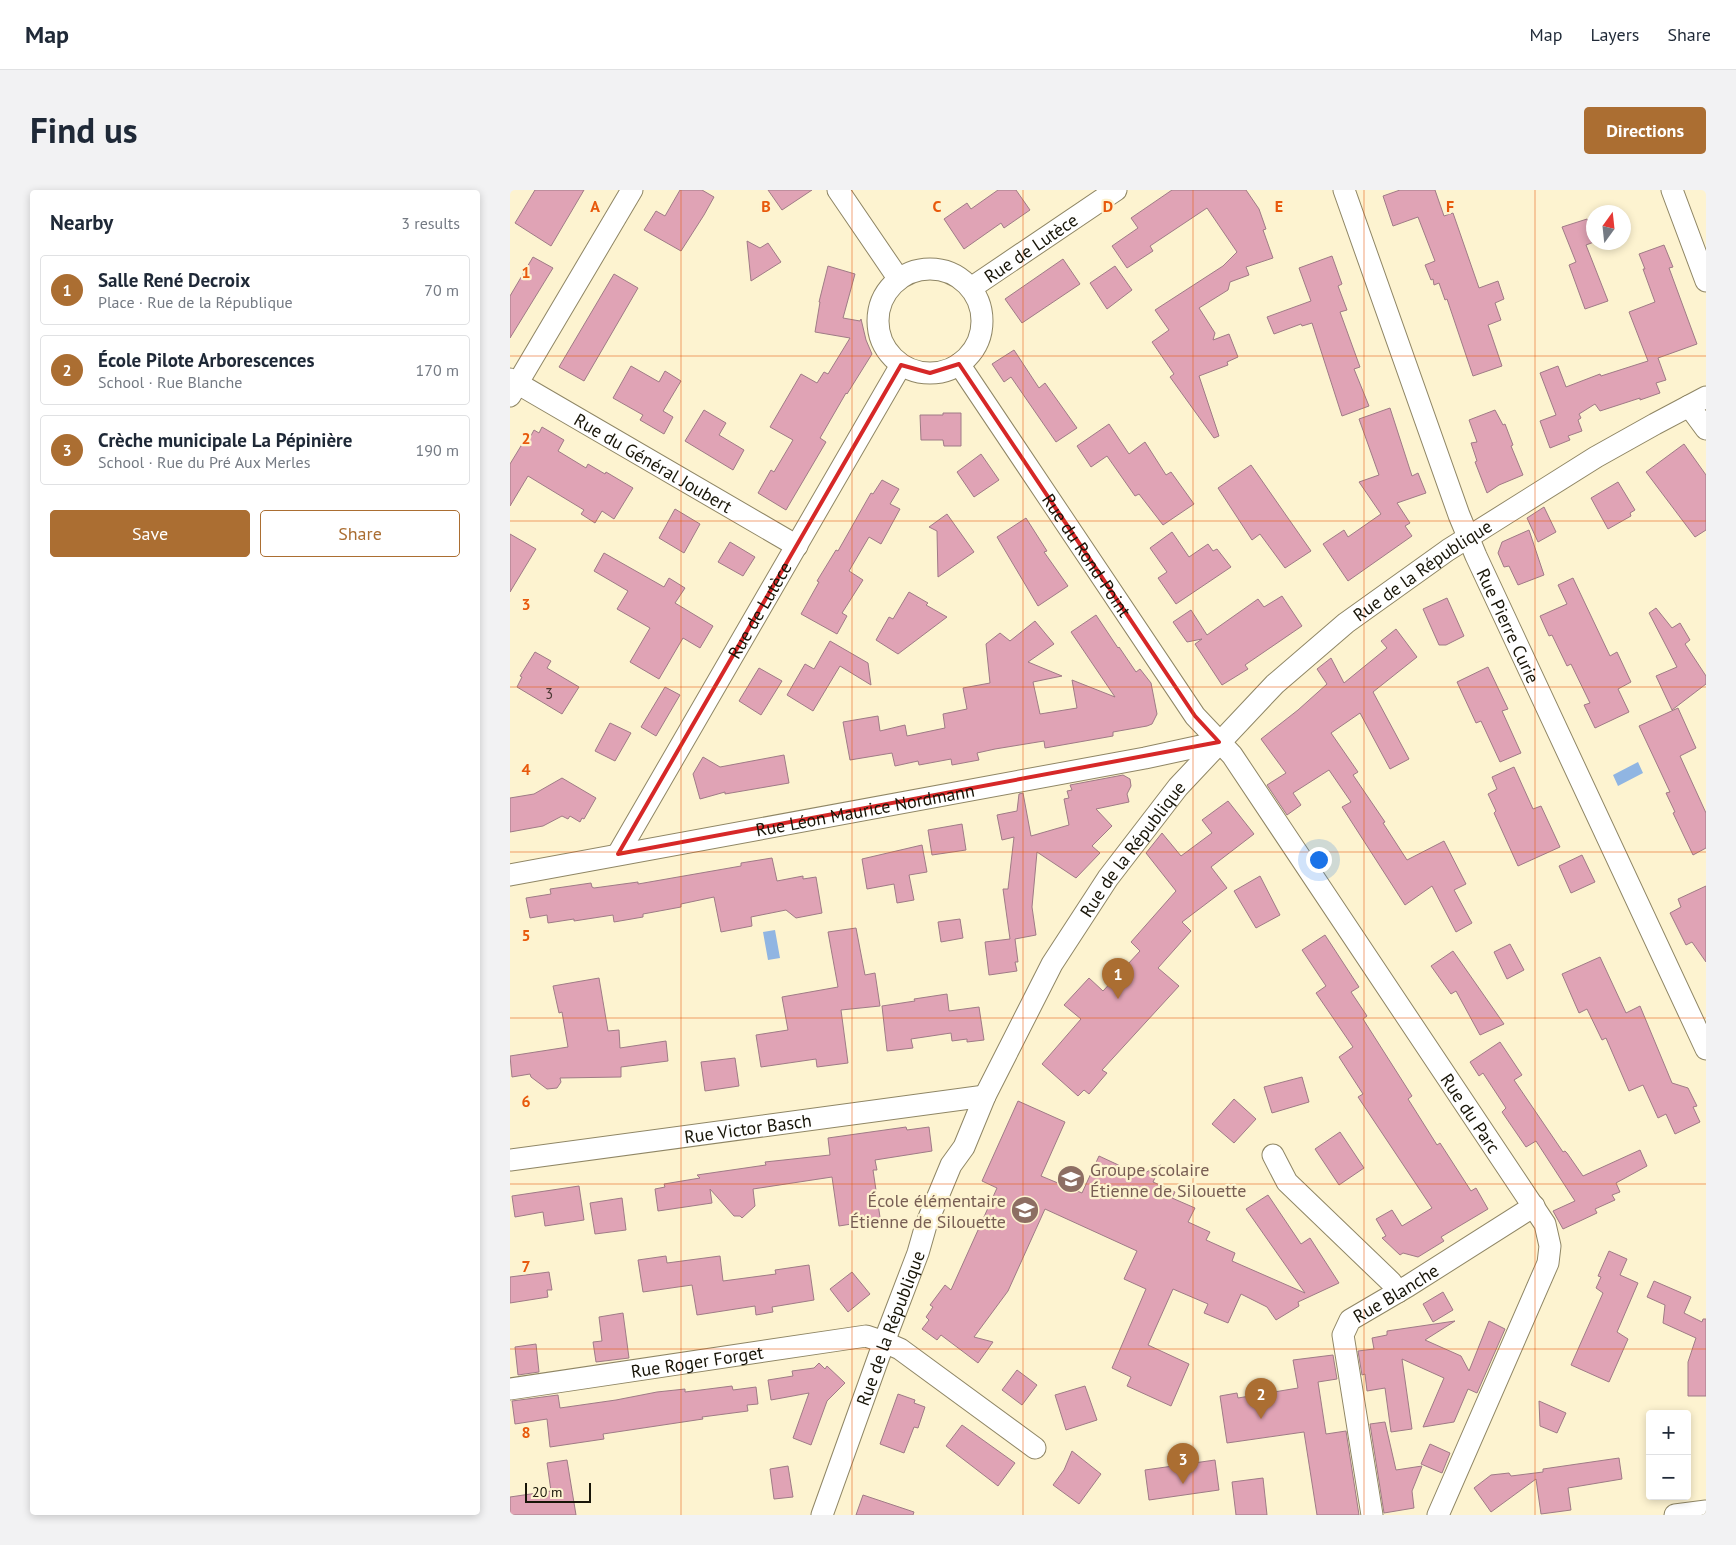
<!DOCTYPE html>
<html lang="en">
<head>
<meta charset="utf-8">
<style>
	:root { --surface:#fff; --page:#f2f2f3; --text:#1f2937; --muted:#747a83; --line:#e0e1e3; --accent:#ab6e32 }
	body { margin:0; font-family:"PT Sans",sans-serif; background:var(--page); color:var(--text) }
	.controls { position:absolute; right:15px; bottom:15px; display:grid; overflow:hidden; border-radius:5px; box-shadow:0 2px 8px #0003 }
	.controls button { width:45px; height:45px; display:grid; place-items:center; padding:0; border:0; border-bottom:1px solid var(--line); background:var(--surface); color:var(--text); font:25px sans-serif }
	.compass { position:absolute; left:1076px; top:15px; width:45px; height:45px; border-radius:50%; background:var(--surface); box-shadow:0 2px 8px #0003; rotate:15deg }
	.scale { position:absolute; left:15px; bottom:12px; width:66px; box-sizing:border-box; padding-left:5px; border:2px solid #181508; border-top:0; font-size:14px; line-height:18px; white-space:nowrap; color:#181508; -webkit-text-stroke:4px #fdf3d0; paint-order:stroke }
	.you { position:absolute; left:808px; top:669px; width:18px; height:18px; margin:-12px; border:4px solid #fff; border-radius:50%; background:#1a73e8; box-shadow:0 0 0 8px #1a73e833 }
	.badge { display:grid; place-items:center; width:32px; height:32px; border-radius:50%; background:var(--accent); color:#fff; font-size:16px; font-weight:700 }
	.pin { position:absolute; translate:-50% -41px; filter:drop-shadow(0 1px 2px #0008) }
	.pin::after { content:''; position:absolute; top:26px; width:18px; height:15px; background:inherit; clip-path:polygon(0 0,100% 0,50% 100%) }
	.list { margin:0; padding:0; list-style:none }
	h2 { display:flex; justify-content:space-between; align-items:center; height:65px; margin:0; padding:0 20px; font-size:21px }
	h2 small { font-size:16px; font-weight:400; color:var(--muted) }
	.list li { display:grid; grid-template-columns:32px 1fr auto; gap:15px; align-items:center; box-sizing:border-box; height:70px; margin:0 10px 10px; padding:0 10px; border:1px solid var(--line); border-radius:5px }
	.list b { display:block; font-size:19px; white-space:nowrap }
	.list p { margin:0; font-size:16px; white-space:nowrap; color:var(--muted) }
	.list em { font-size:16px; font-style:normal; color:var(--muted) }
	.actions { display:flex; gap:10px; padding:15px 20px }
	.actions a { flex:1; padding:11px 0; border:1px solid var(--accent); border-radius:5px; text-align:center; font-size:18px; color:var(--accent) }
	.actions .main { background:var(--accent); color:#fff }
	.map { position:relative; flex:none; width:1196px; height:1325px; overflow:hidden; border-radius:5px }
	header { display:flex; align-items:center; gap:30px; box-sizing:border-box; height:70px; padding:0 25px; background:var(--surface); border-bottom:1px solid var(--line) }
	header strong { font-size:24px }
	nav { display:flex; gap:28px; margin-inline-start:auto; font-size:18px }
	.intro { display:flex; align-items:center; justify-content:space-between; box-sizing:border-box; height:120px; padding:0 30px }
	h1 { margin:0; font-size:35px }
	.button { padding:12px 22px; border-radius:5px; background:var(--accent); color:#fff; font-size:18px; font-weight:700 }
	main { display:flex; gap:30px; padding:0 30px }
	aside { flex:1; background:var(--surface); border-radius:5px; box-shadow:0 2px 8px #0003 }
	.map>svg:first-child { display:block }
	.water { fill:#90b5e2 }
	.building { fill:#e0a3b5; stroke:#9f7b86 }
	.lines { fill:none; stroke-linecap:round; stroke-linejoin:round }
	.minor-casing { stroke:#8f8665; stroke-width:23 }
	.minor { stroke:#fff; stroke-width:21 }
	.marked { fill:none; stroke:#d62828; stroke-width:4; stroke-linejoin:round }
	.grid { fill:none; stroke:#e8590c; stroke-width:1; stroke-opacity:0.55 }
	.labels { text-anchor:middle; dominant-baseline:central; stroke-width:4.5; stroke-linejoin:round; paint-order:stroke }
	.number-label { font-size:15px; fill:#4a3833 }
	.street-label { font-size:18px; fill:#181508; stroke:#fdf3d0 }
	.education-label { font-size:18px; fill:#785e54; stroke:#fdf3d0; text-anchor:start }
	.grid-label { font-size:16px; text-anchor:middle; font-weight:bold; fill:#e8590c; stroke:#fdf3d0; stroke-width:4.5; stroke-linejoin:round; paint-order:stroke }
</style>
</head>
<body>
<header>
<strong>Map</strong>
<nav><a>Map</a><a>Layers</a><a>Share</a></nav>
</header>
<div class="intro"><h1>Find us</h1><a class="button">Directions</a></div>
<main>
<aside>
<h2>Nearby<small>3 results</small></h2>
<ul class="list">
<li><span class="badge">1</span><div><b>Salle René Decroix</b><p>Place · Rue de la République</p></div><em>70 m</em></li>
<li><span class="badge">2</span><div><b>École Pilote Arborescences</b><p>School · Rue Blanche</p></div><em>170 m</em></li>
<li><span class="badge">3</span><div><b>Crèche municipale La Pépinière</b><p>School · Rue du Pré Aux Merles</p></div><em>190 m</em></li>
</ul>
<div class="actions"><a class="main">Save</a><a>Share</a></div>
</aside>
<div class="map">
<svg width="1196" height="1325" viewBox="0 0 1196 1325">
	<rect width="100%" height="100%" fill="#fdf3d0"/>
	<!-- water -->
	<path class="water" d="M1128,572L1133,583L1108,596L1103,585Z
		M265,740L270,768L258,770L253,742Z"/>
	<!-- building -->
	<path class="building" d="M25,0H74L41,56L5,33Z
		M170,0H192L204,7L194,25L171,61L134,40L146,21L155,26Z
		M258,0H302L272,20Z
		M488,0H506L520,20L494,38L491,33L454,59L434,29L457,13L461,19Z
		M662,0H736L749,19L756,39L753,40L763,68L736,77L739,85L720,92L718,100L689,118L705,143L703,150L719,144L728,167L717,172L718,175L689,186L709,246L704,248L660,187L664,184L642,152L659,140L645,120L713,76L727,62L697,18L640,56L643,61L617,78L602,56L628,38L621,28Z
		M890,0H925L934,26L943,23L969,98L988,91L994,109L985,113L991,130L978,135L992,176L963,186L937,109L935,110L929,93L924,95L923,89L921,90L915,75L925,71L908,27L883,36L873,6Z
		M1077,29L1084,47V52L1076,55L1098,111L1075,119L1059,75L1066,72L1052,37Z
		M237,51L250,58L258,53L271,72L241,91Z
		M1154,55L1163,77L1159,78L1187,154L1148,168L1156,190L1146,193L1150,203L1130,210V208L1090,221L1085,214L1069,224L1071,228L1068,230L1072,241L1058,246L1060,250L1040,258L1030,231L1046,225L1030,183L1048,176L1056,197L1090,184L1091,186L1138,171L1119,122L1145,112L1133,79H1135L1129,64Z
		M822,66L832,94L828,96L837,120L830,122L850,177L844,179L859,216L832,226L802,133L792,136L791,134L764,144L757,127L801,111L789,78Z
		M23,67L43,78L0,148V106Z
		M553,69L570,94L512,133L495,109Z
		M318,76L345,84L333,128L350,131L351,129L356,150L362,164L337,204L336,203L310,248L316,252L276,320L248,303L261,280L264,282L283,250L260,237L291,184L307,193L314,182L318,184L340,148L305,142L310,112H309Z
		M605,76L622,100L597,119L580,93Z
		M104,84L128,98L74,191L49,177Z
		M504,160L529,198L535,193L567,238L546,252L501,187L494,192L482,174Z
		M121,176L149,192L155,181L171,191L153,221L163,227L154,244L130,230L133,225L103,208Z
		M880,218L902,286L908,283L916,303L887,313L900,333L895,336L902,346L838,391L813,354L834,340L838,347L871,324L849,292L869,285L849,229Z
		M194,220L216,233L209,245L234,260L223,280L175,251Z
		M985,220L993,235L995,234L1003,255L1001,256L1013,285L989,295L977,303L965,272L967,271L961,253L967,252L959,230Z
		M433,223H451V256H434L433,250H411L410,225H433Z
		M599,234L619,264L635,252L656,285L661,282L684,314L653,335L629,304L625,306L597,266L581,277L567,256Z
		M32,237L54,250L48,261L76,278L78,274L95,284L96,282L123,298L104,329L92,321L85,333L71,324L74,320L18,286L0,316V274L14,251L17,253L24,240L29,243Z
		M1174,254L1196,285V340L1185,347L1136,282Z
		M471,264L489,290L464,307L447,282Z
		M741,275L801,361L775,378L750,344L742,350L708,298Z
		M372,290L389,299L380,314L390,319L371,354L359,347L339,381L353,390L332,423L337,426L327,444L291,424L309,392L307,391L326,360L328,361L361,303L363,304Z
		M1108,292L1125,320L1120,323L1121,326L1098,339L1081,308Z
		M1034,317L1046,342L1028,352L1017,328Z
		M165,319L190,334L174,363L149,348Z
		M437,324L464,362L428,387L427,341L419,337Z
		M516,328L537,361L534,362L558,396L528,416L487,347Z
		M1019,340L1034,385L1008,395L999,376L994,377L988,363L992,352Z
		M662,342L679,367L698,354L703,361L707,359L721,377L666,414L648,388L657,382L640,358Z
		M0,344L26,359L0,402Z
		M220,352L245,367L233,386L208,372Z
		M94,363L154,397L159,388L175,398L165,413L203,436L190,458L173,448L149,489L120,472L140,438L107,419L118,401L84,381Z
		M1063,388L1100,466L1107,462L1121,492L1108,499L1119,522L1085,538L1074,515L1080,513L1061,474L1057,476L1042,445L1039,446L1030,426L1057,414L1048,395Z
		M399,402L418,413L416,415L437,427L388,464L366,450L379,427L383,429Z
		M772,406L792,436L735,475L738,479L712,495L685,454L692,449L677,452L663,432L681,420L697,445L748,409L754,417Z
		M937,408L954,446L936,455H929L913,419Z
		M1146,418L1162,438L1170,433L1180,450L1175,454L1196,486V494L1162,520L1146,486L1167,477L1139,423Z
		M586,425L608,458L609,457L626,482L630,479L641,493L647,524L642,534L637,536L603,542V546L535,558L534,551L485,559L467,563L469,570L442,575L441,569L409,575L408,571L385,576L382,563L340,570L333,532L368,526L370,541L395,535L397,546L435,538L433,524L457,519L453,498L480,493L476,454L490,443L500,451L525,431L544,454L518,472L552,486L523,492L530,524L567,518L562,490L605,507L561,442Z
		M886,439L907,467L863,502L899,569L880,579L850,523L821,543L848,582L843,585L875,632L873,633L897,670L934,651L956,694L944,700L962,733L946,742L922,696L895,715L832,617L841,612L819,580L783,603L791,615L777,625L757,595L776,583L751,549L788,520L817,494L807,479L821,468L834,493L877,458L871,451Z
		M320,451L358,473L361,495L330,476L303,521L277,505L295,474L304,479Z
		M25,462L41,471L37,478L69,497L52,524L7,497L12,487L10,486Z
		M978,477L998,519L992,521L1011,563L990,572L971,531L966,533L947,492Z
		M249,478L272,491L251,525L229,511Z
		M155,497L170,505L146,546L131,537Z
		M1168,518L1186,558L1170,566L1196,623V658L1183,665L1163,623L1165,622L1156,603L1160,602L1129,536Z
		M100,533L121,543L105,571L85,561Z
		M274,565L279,593L215,604V602L190,609L183,584L193,567L210,577Z
		M1004,577L1023,619L1031,616L1050,657L1008,676L984,623L986,621L978,604L987,599L982,587Z
		M613,585L620,589L621,596L617,604L619,612L586,619L602,636L582,656L590,663L566,688L527,662L522,717L526,745L505,749L508,772H505L507,781L479,785L475,752L500,749L493,699H498L504,647L492,650L487,625L507,621L509,604L513,603L521,646L559,635L554,609L559,608L557,601L562,600L560,595Z
		M52,588L86,608L74,629L72,628L70,632L60,626L58,629L52,626L33,636L0,642V608L24,604Z
		M718,611L744,644L701,677L717,698L672,732L681,741L648,778L669,796L592,880L597,883L579,904L574,900L568,906L532,874L571,829L554,815L579,788L593,801L630,761L621,752L666,701L636,663L652,643L671,666L702,643L692,630Z
		M452,634L456,660L422,665L418,640Z
		M412,655L417,682L399,685L404,710L387,713L384,694L357,699L352,669Z
		M1072,665L1085,692L1061,703L1049,676Z
		M262,668L267,691L293,686V689L306,687L312,723L286,728L276,720L241,727L242,736L211,742L204,707L171,714V717L133,724V727L104,732L103,725L64,731V729L38,733L37,725L20,728L16,708L41,704L40,699L81,693L82,697L84,698L128,692V694L231,676V673Z
		M750,686L770,725L746,738L724,701Z
		M1196,696V772L1182,752L1176,755L1160,723L1171,717L1168,709Z
		M450,729L453,748L431,752L428,732Z
		M346,738L355,785L365,783L370,816L331,820L338,873L307,877L306,869L251,877L246,845L278,840L272,807L328,797L318,742Z
		M815,745L849,797L841,802L857,826L853,829L902,906L898,909L927,955L930,953L961,1001L966,998L978,1019L931,1047L934,1051L908,1067L893,1063L890,1065L872,1048L876,1046L866,1029L882,1020L892,1036L922,1018L848,907L853,904L829,867L843,857L806,803L816,796L792,760Z
		M1000,754L1014,780L997,789L984,762Z
		M943,761L994,834L970,845L946,801L941,804L921,776Z
		M1090,767L1116,823L1130,816L1162,893L1178,898L1187,916L1183,917L1190,932L1165,944L1156,924L1148,928L1133,895L1119,901L1096,848L1092,850L1077,819L1069,823L1052,784Z
		M89,788L98,841L109,840L110,858L156,851L158,871L111,877V887L50,888L51,892L47,898L37,899L21,887L20,884L2,887L0,866L58,857L52,822L49,823L43,796Z
		M437,804L439,821L469,817L474,850L457,852V849L442,851L441,843L401,849L403,858L377,861L372,816L405,811L404,809Z
		M990,852L1012,885L1004,890L1053,962L1055,961L1057,963L1073,986L1130,960L1137,976L1106,993L1110,1002L1102,1005L1105,1010L1085,1019L1087,1023L1053,1039L1043,1021L1065,1011L1026,951L1016,957L992,922L996,918L973,883L969,886L960,872Z
		M225,868L229,896L195,901L191,872Z
		M792,887L799,912L762,923L754,897Z
		M724,909L746,929L724,953L702,934Z
		M508,911L555,932L531,986L572,1003L589,966L630,985L651,975L643,992L665,1002L662,1008L685,1018L678,1032L700,1042L696,1050L725,1063L722,1071L795,1103L736,1019L758,1005L791,1054L800,1048L829,1093L788,1112L789,1116L766,1130L757,1117L731,1104L718,1133L694,1123L698,1114L663,1099L638,1155L679,1174L661,1216L617,1196L621,1187L602,1178L636,1099L614,1089L627,1061L535,1019L498,1101L464,1147L483,1152L468,1173L431,1145L427,1150L412,1139L419,1130L416,1127L423,1117L420,1115L435,1095L441,1100L487,998L472,991Z
		M396,937L397,940L419,937L422,961L365,970L367,980H363L371,1034L354,1036V1032L329,1036L322,987L243,999L245,1016L232,1028L230,1026H224L200,999L202,1013L148,1021L145,999L155,997L154,994L190,988L187,985L256,975L255,972L320,965L318,948Z
		M830,942L854,978L829,995L805,959Z
		M69,996L74,1030L35,1036L33,1022L5,1027L2,1006Z
		M112,1008L116,1040L85,1044L80,1013Z
		M1099,1061L1117,1069L1110,1085L1128,1093L1107,1142L1118,1149L1099,1192L1061,1175L1093,1103L1086,1098L1091,1087L1088,1086Z
		M156,1066L157,1073L210,1066L213,1091L266,1084L265,1080L299,1075L304,1110L262,1117L263,1122L246,1125L245,1116L187,1125L182,1095L133,1102L128,1070Z
		M39,1082L42,1100H37L38,1107L0,1113V1087Z
		M342,1082L360,1104L338,1122L320,1099Z
		M1144,1091L1181,1107L1174,1123L1192,1132L1193,1129H1196V1206H1178V1172L1186,1148L1153,1133L1155,1115L1137,1107Z
		M933,1102L943,1120L923,1132L913,1114Z
		M113,1123L119,1168L86,1172L83,1152L92,1151L89,1127Z
		M945,1131L915,1150L951,1166L959,1181L979,1131L995,1139L967,1203L958,1199L944,1232L913,1237L934,1188L892,1169L902,1239L881,1242L875,1198L857,1201L855,1184L852,1185L848,1161L864,1159L862,1148L877,1145V1141Z
		M26,1154L29,1182L8,1185L5,1157Z
		M823,1165L827,1189L808,1192L816,1244L836,1241L849,1325H807L794,1242L717,1253L710,1206L727,1203L728,1208L788,1198L783,1170Z
		M309,1173L315,1179L317,1176L335,1193L317,1211L301,1255L283,1248L299,1203L261,1210L258,1190L283,1186L282,1181L304,1178Z
		M507,1180L527,1195L512,1215L492,1200Z
		M222,1196L223,1200L246,1197L248,1214L237,1215L238,1221L192,1227L193,1229L93,1244L94,1249L40,1257L37,1229L5,1234L2,1211L48,1205L50,1218L106,1210L147,1202L175,1199V1202Z
		M575,1196L587,1230L556,1240L545,1205Z
		M388,1204L405,1210L404,1213L415,1217L408,1238L404,1237L394,1263L370,1254Z
		M1029,1211L1056,1223L1047,1243L1030,1236Z
		M875,1232L886,1280L912,1276L902,1301L904,1318L874,1323L860,1234Z
		M452,1235L505,1273L488,1296L436,1256Z
		M920,1254L940,1263L932,1283L911,1274Z
		M562,1261L591,1284L569,1314L543,1295L554,1280Z
		M1109,1268L1112,1289L1058,1298L1061,1320L1031,1324L1026,1289L981,1322L964,1298L981,1285L999,1283L1001,1286L1033,1282V1279Z
		M57,1270L66,1325H0V1307L41,1301L37,1273Z
		M705,1270L709,1300L639,1310L635,1280Z
		M278,1276L283,1307L264,1309L260,1279Z
		M753,1288L757,1325H726L722,1292Z
		M353,1305L404,1322L403,1325H346Z"/>
	<g class="lines">
		<defs>
			<g id="minor">
				<path d="M328,0L388,88"/>
				<path id="s1" d="M834,0L949,325L966,366L1196,859"/>
				<path d="M1162,0L1196,91"/>
				<circle cx="420" cy="131" r="52"/>
				<path id="s2" d="M461,98L606,0"/>
				<path id="s3" d="M449,174L685,526L722,565L1035,1034L1040,1056L1038,1073L928,1325"/>
				<path id="s4" d="M0,189L287,356"/>
				<path d="M0,206L122,0"/>
				<path d="M1179,216L1196,239"/>
				<path id="s5" d="M108,664L391,175"/>
				<path id="s6" d="M0,685L635,568L709,552"/>
				<path d="M763,965L777,992L881,1092L888,1102"/>
				<path id="s7" d="M0,970L475,906"/>
				<path id="s8" d="M0,1199L356,1146L374,1152L390,1159L525,1258"/>
				<path id="s9" d="M312,1325L374,1152L408,1063L416,1035L441,975L454,957L475,906L542,774L598,688L668,597L765,494L836,433L938,360L1086,267L1145,234L1196,207"/>
				<path id="s10" d="M862,1325L833,1145L840,1130L898,1096L1024,1016"/>
				<path d="M1165,1325L1196,1321"/>
			</g>
		</defs>
		<!-- minor casing -->
		<use href="#minor" class="minor-casing"/>
		<!-- minor -->
		<use href="#minor" class="minor"/>
	</g>
	<!-- marked area -->
	<path class="marked" d="M449,174L685,526L709,552L108,664L391,175L420,183Z"/>
	<!-- grid -->
	<path class="grid" d="M171,0V1325M342,0V1325M513,0V1325M683,0V1325M854,0V1325M1025,0V1325M0,166H1196M0,331H1196M0,497H1196M0,662H1196M0,828H1196M0,994H1196M0,1159H1196"/>
	<!-- icons -->
	<defs>
		<symbol id="school-disc" viewBox="-11 -11 22 22"><circle r="9.5" fill="#8d6e63" stroke="#fdf3d0"/><path d="M0-5L7-2L0 1L-7-2ZM-4 1L0 2.5L4 1V4Q0 6-4 4Z" fill="#fff"/></symbol>
	</defs>
	<g fill-rule="evenodd">
		<use href="#school-disc" x="545" y="973" width="32" height="32"/>
		<use href="#school-disc" x="499" y="1004" width="32" height="32"/>
	</g>
	<g class="labels">
		<!-- number labels -->
		<g class="number-label">
			<text x="39" y="503">3</text>
		</g>
		<!-- street labels -->
		<g class="street-label">
			<text stroke="none"><textPath href="#s2" startOffset="72">Rue de Lutèce</textPath></text>
			<text stroke="none"><textPath href="#s4" startOffset="166">Rue du Général Joubert</textPath></text>
			<text stroke="none"><textPath href="#s3" startOffset="230">Rue du Rond-Point</textPath></text>
			<text stroke="none"><textPath href="#s9" startOffset="1144">Rue de la République</textPath></text>
			<text stroke="none"><textPath href="#s5" startOffset="282">Rue de Lutèce</textPath></text>
			<text stroke="none"><textPath href="#s1" startOffset="466">Rue Pierre Curie</textPath></text>
			<text stroke="none"><textPath href="#s6" startOffset="361">Rue Léon Maurice Nordmann</textPath></text>
			<text stroke="none"><textPath href="#s9" startOffset="739">Rue de la République</textPath></text>
			<text stroke="none"><textPath href="#s3" startOffset="908">Rue du Parc</textPath></text>
			<text stroke="none"><textPath href="#s7" startOffset="240">Rue Victor Basch</textPath></text>
			<text stroke="none"><textPath href="#s10" startOffset="252">Rue Blanche</textPath></text>
			<text stroke="none"><textPath href="#s9" startOffset="199">Rue de la République</textPath></text>
			<text stroke="none"><textPath href="#s8" startOffset="189">Rue Roger Forget</textPath></text>
		</g>
		<!-- education labels -->
		<g class="education-label">
			<text x="580" y="979">Groupe scolaire<tspan x="580" dy="21">Étienne de Silouette</tspan></text>
			<text x="496" y="1010" text-anchor="end">École élémentaire<tspan x="496" dy="21">Étienne de Silouette</tspan></text>
		</g>
	</g>
	<g class="grid-label">
		<text x="85" y="22">A</text>
		<text x="256" y="22">B</text>
		<text x="427" y="22">C</text>
		<text x="598" y="22">D</text>
		<text x="769" y="22">E</text>
		<text x="940" y="22">F</text>
		<text x="16" y="88">1</text>
		<text x="16" y="254">2</text>
		<text x="16" y="420">3</text>
		<text x="16" y="585">4</text>
		<text x="16" y="751">5</text>
		<text x="16" y="917">6</text>
		<text x="16" y="1082">7</text>
		<text x="16" y="1248">8</text>
	</g>
</svg>
<div class="controls">
<button>+</button>
<button>−</button>
</div>
<svg class="compass" viewBox="-18 -18 36 36"><path d="M0-13l5 13h-10z" fill="#e53935"/><path d="M0 13l5-13h-10z" fill="#747a83"/></svg>
<div class="scale">20 m</div>
<div class="you"></div>
<div class="pin badge" style="left:608px;top:809px">1</div>
<div class="pin badge" style="left:751px;top:1229px">2</div>
<div class="pin badge" style="left:673px;top:1294px">3</div>
</div>
</main>
</body>
</html>
